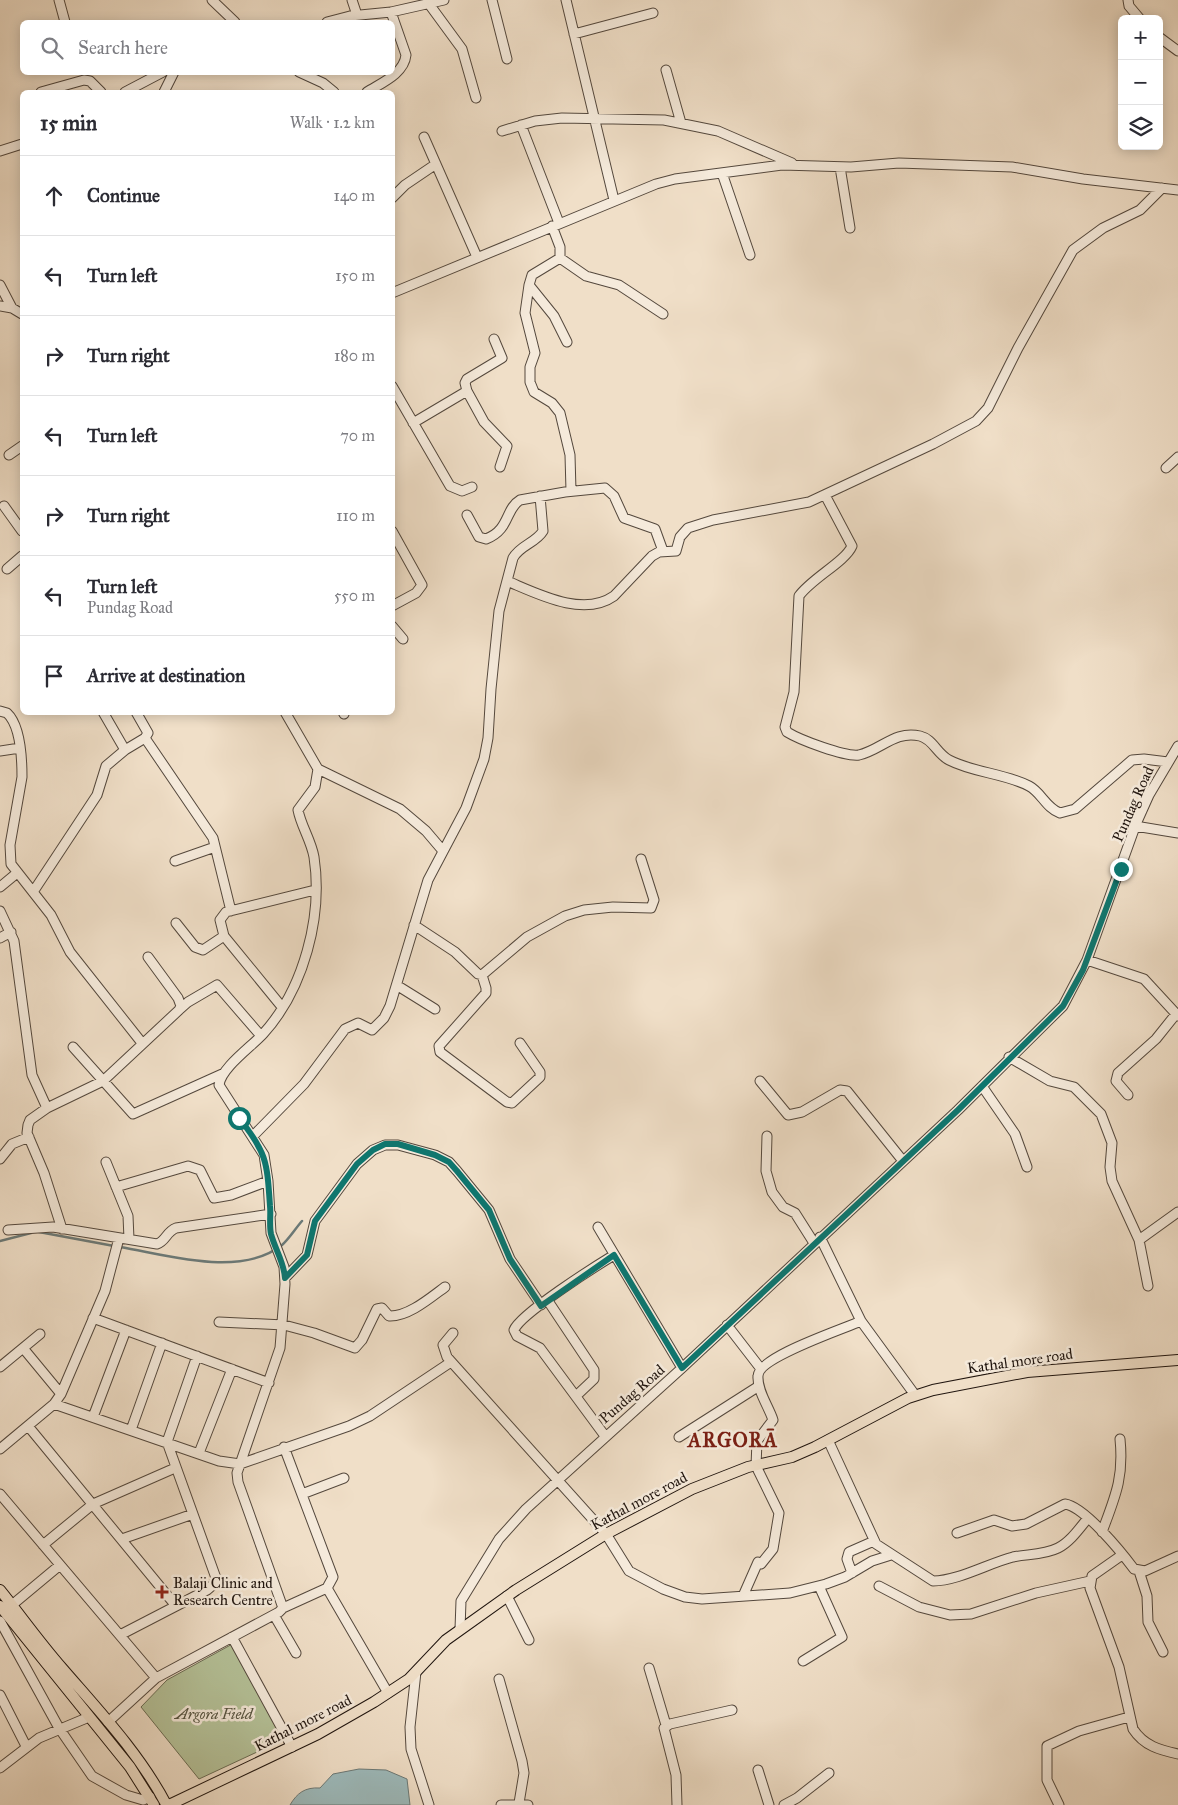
<!DOCTYPE html>
<html lang="en">
<head>
<meta charset="utf-8">
<style>
	:root { --surface:#fff; --page:#f7f7f7; --text:#2b2b33; --muted:#7c7c81; --line:#e1e1e2 }
	body { margin:0; font-family:"IM FELL Great Primer",serif; background:var(--page); color:var(--text) }
	.controls { position:absolute; right:15px; top:15px; display:grid; overflow:hidden; border-radius:8px; box-shadow:0 2px 12px #0003 }
	.controls button { width:45px; height:45px; display:grid; place-items:center; padding:0; border:0; border-bottom:1px solid var(--line); background:var(--surface); color:var(--text); font:25px sans-serif }
	.stop { position:absolute; width:15px; height:15px; margin:-11px; border:4px solid #0f766e; border-radius:50%; background:#fff }
	.stop.end { background:#0f766e; border-color:#fff; box-shadow:0 1px 5px #0008 }
	.list { margin:0; padding:0; list-style:none }
	h2 { display:flex; justify-content:space-between; align-items:center; height:65px; margin:0; padding:0 20px; font-size:21px }
	h2 small { font-size:16px; font-weight:400; color:var(--muted) }
	.list li { display:grid; grid-template-columns:32px 1fr auto; gap:15px; align-items:center; box-sizing:border-box; height:80px; padding:0 20px; border-top:1px solid var(--line) }
	.list b { display:block; font-size:19px; white-space:nowrap }
	.list p { margin:0; font-size:16px; white-space:nowrap; color:var(--muted) }
	.list em { font-size:16px; font-style:normal; color:var(--muted) }
	.icon { flex:none; width:28px; height:28px; fill:none; stroke:currentColor; stroke-width:2; stroke-linecap:round; stroke-linejoin:round }
	.map { position:relative; flex:none; width:1178px; height:1805px; overflow:hidden }
	.search { position:absolute; background:var(--surface); box-shadow:0 2px 12px #0003; left:20px; top:20px; width:375px; height:55px; display:flex; align-items:center; gap:12px; box-sizing:border-box; padding:0 18px; border-radius:8px; color:var(--muted); font-size:19px }
	.panel { position:absolute; background:var(--surface); box-shadow:0 2px 12px #0003; left:20px; top:90px; width:375px; height:625px; border-radius:8px }
	.map>svg:first-child { display:block }
	.green { fill:#b5c299; stroke:#6a6c54 }
	.water { fill:#9dbbbd; stroke:#6b7977 }
	.lines { fill:none; stroke-linecap:round; stroke-linejoin:round }
	.stream { stroke:#6b7977; stroke-width:2.5 }
	.minor-casing { stroke:#54483d; stroke-width:11 }
	.major-casing { stroke:#20150f; stroke-width:12 }
	.minor { stroke:#f5eadb; stroke-width:9 }
	.major { stroke:#f0dfc8; stroke-width:10 }
	.route { stroke:#0f766e; stroke-width:6 }
	.poi-dot { fill:#8f2418; stroke:#f5eadb; stroke-width:2 }
	.labels { text-anchor:middle; dominant-baseline:central; stroke-width:5; stroke-linejoin:round; paint-order:stroke }
	.street-label { font-size:15px; fill:#20150f; stroke:#f5eadb }
	.poi-label { font-size:15px; fill:#20150f; stroke:#f5eadb; text-anchor:start }
	.park-label { font-size:15px; font-style:italic; fill:#54523f; stroke:#f5eadb }
	.district-label { font-size:20px; font-weight:bold; letter-spacing:1px; fill:#7a1f14; stroke:#f5eadb }
</style>
</head>
<body>
<div class="map">
<svg width="1178" height="1805" viewBox="0 0 1178 1805">
	<rect width="100%" height="100%" fill="#f0dfc8"/>
	<filter id="stains"><feTurbulence type="fractalNoise" baseFrequency=".004" numOctaves="4"/><feColorMatrix values="0 0 0 0 .2 0 0 0 0 .09 0 0 0 0 .02 0 0 0 .5 -.17"/></filter>
	<radialGradient id="worn" r=".72"><stop offset=".6" stop-color="#630" stop-opacity="0"/><stop offset="1" stop-color="#630" stop-opacity=".3"/></radialGradient>
	<!-- green -->
	<path class="green" d="M236,1642L285,1739L199,1779L141,1707L167,1680Z"/>
	<!-- water -->
	<path class="water" d="M359,1769L386,1770L407,1779L410,1805H290C297,1793 305,1787 320,1788L333,1774Z"/>
	<g class="lines">
		<!-- stream -->
		<path class="stream" d="M39,1232L114,1246
			M0,1241L31,1233
			M120,1247C168,1255 240,1278 282,1245C289,1239 295,1229 302,1221"/>
		<defs>
			<path id="minor" d="M59,0L65,22
				M212,0L235,22
				M352,0L357,15
				M492,0L507,59
				M566,0L614,200
				M1128,0L1129,6L1140,19
				M429,4L462,49L476,98
				M327,22L350,16L391,12L444,0
				M574,34L653,13
				M1159,37L1178,51
				M666,70L681,123
				M299,72L323,83L334,92
				M41,92L84,80L90,81L101,92
				M125,92L163,72
				M164,92L174,72
				M367,92C381,83 404,74 406,55L391,12
				M521,125L559,223
				M502,131L535,121L562,118L664,120L718,131L792,163
				M424,137L477,257
				M0,151L22,144
				M840,167L850,228
				M722,173L750,255
				M392,198L405,185L436,164
				M552,226L560,247V258L532,275L529,285L554,316L567,342
				M560,258L586,276L619,285L663,314
				M0,285L12,308
				M529,285L525,313L535,353L530,367V382L534,392L552,403L560,413L570,455L571,491
				M392,293L656,184L675,179L782,165L851,167L899,163L1012,167L1083,179L1178,190
				M0,306L12,308L22,314
				M392,386L450,486L462,491L472,487
				M467,391L484,422L507,446L500,467
				M413,423L467,391L465,383L467,379L502,358L494,339
				M9,455L22,446
				M1166,468L1178,457
				M825,495L852,546C845,562 812,578 799,596L794,692L785,727L787,732C800,740 845,757 859,755C881,750 895,730 920,736C933,739 937,754 949,760C974,773 1004,773 1029,786C1041,792 1046,808 1060,813L1075,809L1132,760L1144,759L1168,762
				M4,506L22,531
				M467,515L479,537L486,539C510,530 505,509 520,500L565,492L605,488L614,496L624,518L655,529L663,551
				M392,531L422,585L416,593L392,606
				M7,569L22,556
				M507,581C536,593 583,618 614,596L652,556L659,552L676,551L680,537L688,528L713,520L809,502L933,444L976,421L988,408L1018,348L1073,250L1103,228L1140,210L1162,188
				M392,626L403,639
				M0,711L7,713C21,726 22,759 22,777L10,845L11,864L51,915L70,952L142,1043
				M343,712L344,714
				M145,738L213,838L231,911
				M125,750L145,738L148,733L136,712
				M0,751L20,748
				M318,769L400,809L426,831L443,851
				M1135,826L1178,833
				M175,861L215,847
				M0,887L17,873
				M33,892L97,795L106,766L125,750L103,712
				M0,911L14,941L32,1075L47,1108
				M176,923L195,947L203,950L224,936L220,920L226,912L315,890
				M414,925L455,952L478,974L482,975L527,937L565,916L584,910L613,907L651,908L654,900L641,859
				M224,936L282,1007
				M0,938L11,932
				M1087,960L1144,979L1178,1016
				M482,975L486,988V993L439,1046L440,1052L507,1102L512,1103L540,1077V1072L520,1043
				M398,986L435,1009
				M179,1010L188,1002L217,985L261,1036
				M73,1047L133,1114L222,1074
				M1009,1057L1050,1081L1074,1087L1101,1114L1112,1143L1110,1167L1112,1181L1139,1240L1148,1286
				M760,1081L788,1115L802,1112L840,1090L847,1091L903,1161
				M982,1086L1015,1134L1027,1167
				M1128,1095L1116,1081L1118,1073L1156,1039L1176,1014
				M253,1136L304,1084L345,1029L358,1023L372,1030L384,1018L390,1006L428,880L466,808L484,759L488,738L491,689L499,611L513,558C520,545 536,543 543,531L540,496
				M767,1136L766,1171L772,1192L783,1207L795,1213L814,1243
				M0,1159L12,1144L29,1137
				M106,1162L128,1216L129,1239
				M116,1187L188,1166L200,1170L214,1198L231,1195L268,1181
				M598,1227L682,1368
				M62,1229L44,1173L27,1133L28,1125L30,1120L47,1108L103,1081L179,1010L181,1006L178,998L148,957
				M8,1230L53,1227L157,1244C166,1241 166,1232 176,1228L271,1214
				M820,1237L861,1321L915,1395
				M1139,1240L1178,1212
				M285,1278L307,1255L315,1221L357,1164L373,1150L385,1145H398L435,1155L449,1162L457,1171L489,1210L510,1259L541,1305
				M548,1301L594,1370V1379L576,1396
				M93,1318L269,1383
				M219,1322L284,1325L314,1333L355,1348L362,1340L377,1309L382,1308L389,1316C408,1317 430,1298 445,1287
				M727,1325L761,1369
				M453,1333L443,1345L447,1357L606,1534L629,1571L663,1589L685,1597L702,1599L790,1593L826,1584L845,1577L872,1561L891,1555
				M23,1348L61,1394
				M0,1367L40,1334
				M54,1404L219,1461L240,1464L349,1426L370,1416L451,1362
				M93,1417L126,1330
				M28,1426L176,1606
				M131,1430L162,1343
				M605,1436L540,1348L517,1336L514,1330C520,1314 596,1266 614,1255
				M679,1437L759,1386
				M828,1440L876,1544L933,1581C958,1581 989,1563 1013,1557C1028,1554 1044,1555 1058,1548C1070,1542 1079,1529 1088,1518
				M0,1449L54,1404L61,1394L105,1291L119,1238
				M199,1453L232,1369
				M0,1494L156,1678
				M302,1494L344,1478
				M1102,1532C1115,1497 1124,1478 1120,1439
				M957,1533L994,1520L1012,1526L1026,1524L1065,1504C1085,1507 1122,1553 1134,1569L1145,1571L1178,1556
				M122,1539L193,1514
				M43,1545L93,1504L175,1468
				M1122,1555L1092,1576L1090,1588L1119,1667L1133,1729C1144,1746 1160,1750 1178,1754
				M761,1564L773,1549L779,1513L756,1466L757,1441L773,1420C769,1407 757,1391 758,1376C758,1357 844,1329 861,1321
				M1139,1571L1147,1596L1148,1622L1163,1652
				M852,1573L847,1559L849,1552L874,1541
				M879,1586L919,1607L950,1615L971,1614L1036,1593L1090,1581
				M327,1588L388,1693
				M507,1596L529,1640
				M743,1596L758,1562
				M12,1605L60,1565
				M283,1608L327,1588L333,1577L284,1447
				M274,1615L296,1653
				M0,1621L59,1728L92,1776L126,1795L143,1800L150,1797
				M460,1629L461,1601L499,1539L526,1509L682,1368L958,1110L1063,1006L1087,960L1136,824L1149,795L1178,746
				M120,1635L207,1590L214,1584L216,1578L167,1442L197,1356
				M232,1637L292,1747
				M803,1661L842,1637L819,1586
				M649,1668L666,1725
				M416,1672L410,1727L411,1749L429,1805
				M499,1679L522,1761L524,1773L519,1803
				M0,1695L26,1746
				M108,1722L156,1678L279,1612L283,1608L238,1482L237,1473L280,1348L285,1284L284,1267L271,1233L268,1181L264,1155L219,1085C221,1068 251,1047 263,1034C304,989 323,916 314,857C311,840 301,826 298,810L315,787L318,769L285,712
				M0,1768L39,1738L89,1717
				M758,1770L769,1805
				M501,1805H528
				M677,1805L676,1775L664,1728L670,1724L732,1710
				M784,1805L797,1798L829,1773
				M1059,1805L1047,1780V1746L1079,1731L1129,1717"/>
			<path id="major" d="M0,1590C21,1616 40,1643 62,1668C99,1711 139,1753 166,1804
				M0,1606L130,1767L154,1805
				M169,1805L318,1734L374,1702L409,1679L446,1640L516,1590L606,1534L692,1489L748,1467L792,1457L815,1447L908,1398L933,1390L1027,1372L1178,1360"/>
		</defs>
		<!-- minor casing -->
		<use href="#minor" class="minor-casing"/>
		<!-- major casing -->
		<use href="#major" class="major-casing"/>
		<!-- minor -->
		<use href="#minor" class="minor"/>
		<!-- major -->
		<use href="#major" class="major"/>
	</g>
	<g class="lines">
		<!-- route -->
		<path class="route" d="M239,1118C267,1153 267,1162 270,1206C271,1215 269,1225 271,1234C275,1249 284,1262 285,1278L307,1255L315,1221L357,1164L373,1150L385,1144H398L435,1155L449,1162L457,1171L489,1210L510,1259L541,1306L614,1255L682,1368L958,1110L1063,1006L1083,970L1121,869"/>
	</g>
	<!-- markers -->
	<path class="poi-dot" d="M159.5 1584.5h5v5h5v5h-5v5h-5v-5h-5v-5h5z"/>
	<g class="labels">
		<!-- street labels -->
		<g class="street-label">
			<text transform="translate(1133 804) rotate(-66)">Pundag Road</text>
			<text transform="translate(1020 1361) rotate(-8)">Kathal more road</text>
			<text transform="translate(632 1394) rotate(-41)">Pundag Road</text>
			<text transform="translate(639 1501) rotate(-28)">Kathal more road</text>
			<text transform="translate(303 1723) rotate(-27)">Kathal more road</text>
		</g>
		<!-- poi labels -->
		<g class="poi-label">
			<text x="173" y="1583">Balaji Clinic and<tspan x="173" dy="17">Research Centre</tspan></text>
		</g>
		<!-- park labels -->
		<g class="park-label">
			<text x="214" y="1714">Argora Field</text>
		</g>
		<!-- district labels -->
		<g class="district-label">
			<text x="733" y="1440">ARGORĀ</text>
		</g>
	</g>
	<rect width="100%" height="100%" filter="url(#stains)"/>
	<rect width="100%" height="100%" fill="url(#worn)"/>
</svg>
<div class="controls">
<button>+</button>
<button>−</button>
<button><svg class="icon" aria-label="layers" viewBox="0 0 24 24"><path d="M12 4l9 5-9 5-9-5zM3 14l9 5 9-5"/></svg></button>
</div>
<div class="stop" style="left:239px;top:1118px"></div>
<div class="stop end" style="left:1121px;top:869px"></div>
<div class="search"><svg class="icon" aria-label="search" viewBox="0 0 24 24"><circle cx="10" cy="10" r="6"/><path d="M15 15l6 6"/></svg>Search here</div>
<section class="panel">
<h2>15 min<small>Walk · 1.2 km</small></h2>
<ul class="list">
<li><svg class="icon" aria-label="ahead" viewBox="0 0 24 24"><path d="M12 20V5M6 11l6-6 6 6"/></svg><div><b>Continue</b></div><em>140 m</em></li>
<li><svg class="icon" aria-label="left" viewBox="0 0 24 24"><path d="M17 20v-9H6M10 6l-5 5 5 5"/></svg><div><b>Turn left</b></div><em>150 m</em></li>
<li><svg class="icon" aria-label="right" viewBox="0 0 24 24"><path d="M7 20v-9h11M14 6l5 5-5 5"/></svg><div><b>Turn right</b></div><em>180 m</em></li>
<li><svg class="icon" aria-label="left" viewBox="0 0 24 24"><path d="M17 20v-9H6M10 6l-5 5 5 5"/></svg><div><b>Turn left</b></div><em>70 m</em></li>
<li><svg class="icon" aria-label="right" viewBox="0 0 24 24"><path d="M7 20v-9h11M14 6l5 5-5 5"/></svg><div><b>Turn right</b></div><em>110 m</em></li>
<li><svg class="icon" aria-label="left" viewBox="0 0 24 24"><path d="M17 20v-9H6M10 6l-5 5 5 5"/></svg><div><b>Turn left</b><p>Pundag Road</p></div><em>550 m</em></li>
<li><svg class="icon" aria-label="arrive" viewBox="0 0 24 24"><path d="M6 21V4h12l-3 4 3 4H6"/></svg><div><b>Arrive at destination</b></div></li>
</ul>
</section>
</div>
</body>
</html>
